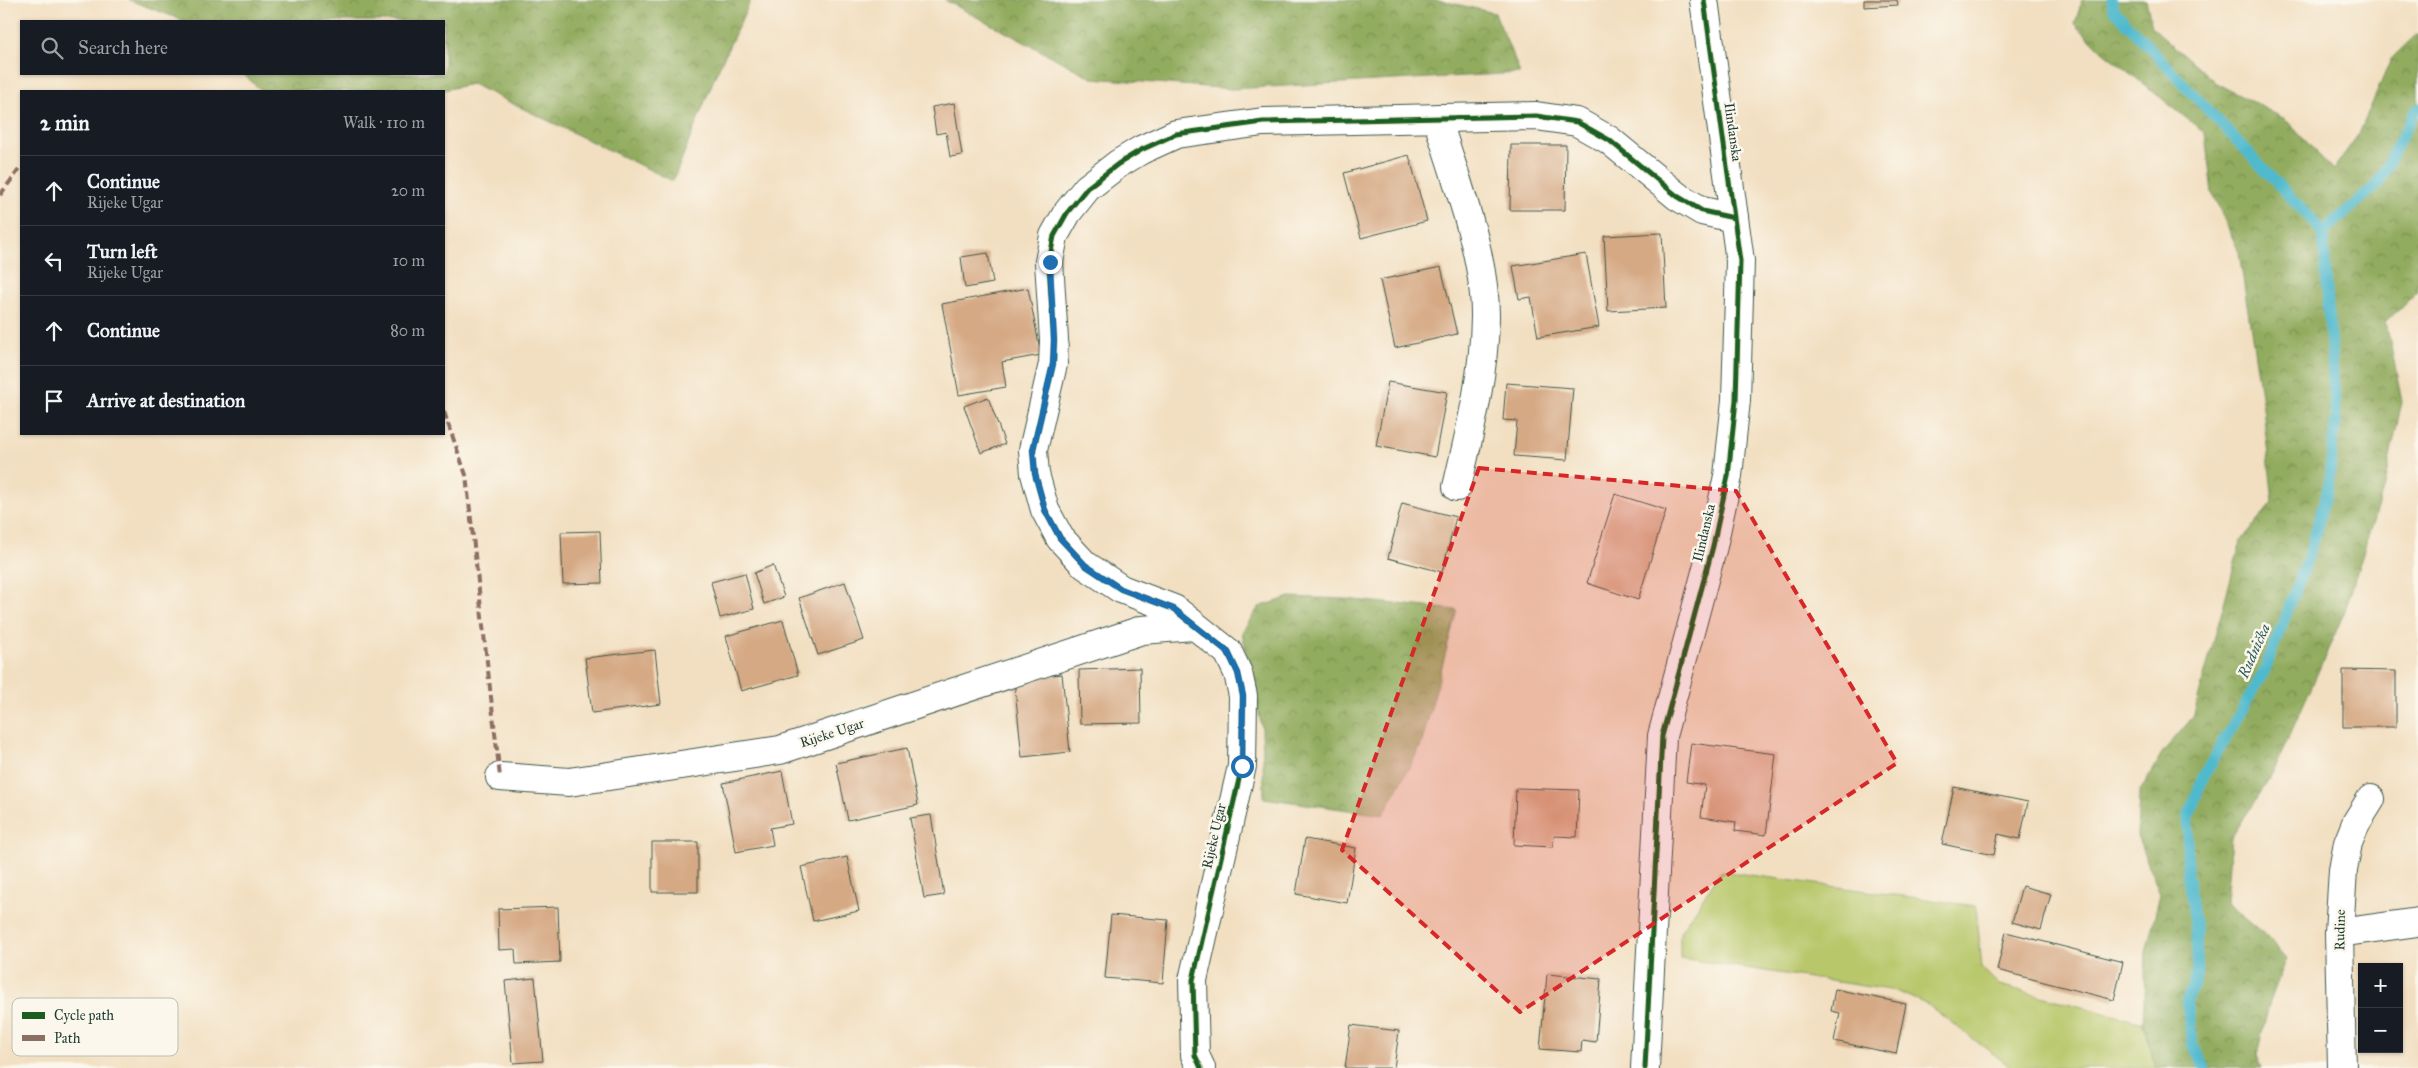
<!DOCTYPE html>
<html lang="en">
<head>
<meta charset="utf-8">
<style>
	:root { --surface:#171b24; --page:#242831; --text:#f1f3f6; --muted:#9ea1a6; --line:#363941 }
	body { margin:0; font-family:"IM FELL Great Primer",serif; background:var(--page); color:var(--text) }
	.controls { position:absolute; right:15px; bottom:15px; display:grid; overflow:hidden; border-radius:0px; box-shadow:0 1px 4px #0004 }
	.controls button { width:45px; height:45px; display:grid; place-items:center; padding:0; border:0; border-bottom:1px solid var(--line); background:var(--surface); color:var(--text); font:25px sans-serif }
	.stop { position:absolute; width:15px; height:15px; margin:-11px; border:4px solid #1f6fb2; border-radius:50%; background:#fff }
	.stop.end { background:#1f6fb2; border-color:#fff; box-shadow:0 1px 5px #0008 }
	.list { margin:0; padding:0; list-style:none }
	h2 { display:flex; justify-content:space-between; align-items:center; height:65px; margin:0; padding:0 20px; font-size:21px }
	h2 small { font-size:16px; font-weight:400; color:var(--muted) }
	.list li { display:grid; grid-template-columns:32px 1fr auto; gap:15px; align-items:center; box-sizing:border-box; height:70px; padding:0 20px; border-top:1px solid var(--line) }
	.list b { display:block; font-size:19px; white-space:nowrap }
	.list p { margin:0; font-size:16px; white-space:nowrap; color:var(--muted) }
	.list em { font-size:16px; font-style:normal; color:var(--muted) }
	.icon { flex:none; width:28px; height:28px; fill:none; stroke:currentColor; stroke-width:2; stroke-linecap:round; stroke-linejoin:round }
	.map { position:relative; flex:none; width:2418px; height:1068px; overflow:hidden }
	.search { position:absolute; background:var(--surface); box-shadow:0 1px 4px #0004; left:20px; top:20px; width:425px; height:55px; display:flex; align-items:center; gap:12px; box-sizing:border-box; padding:0 18px; border-radius:0px; color:var(--muted); font-size:19px }
	.panel { position:absolute; background:var(--surface); box-shadow:0 1px 4px #0004; left:20px; top:90px; width:425px; height:345px; border-radius:0px }
	.map>svg:first-child { display:block }
	.green { fill:#b8c76a; stroke:#6c824f }
	.forest { fill:url(#forest-crowns); stroke:#587449 }
	.lines { fill:none; stroke-linecap:round; stroke-linejoin:round }
	.stream { stroke:#4fb9cd; stroke-width:11 }
	.building { fill:#d5a984 }
	.street-casing { stroke:#3f5549; stroke-width:30 }
	.secondary-casing { stroke:#3f5549; stroke-width:30 }
	.street { stroke:#fff; stroke-width:28 }
	.secondary { stroke:#fff; stroke-width:28 }
	.quiet { stroke:#8d6e63; stroke-width:4; stroke-dasharray:8 4; stroke-linecap:butt }
	.cycleway-casing { stroke:#fbf7ec; stroke-width:8 }
	.cycleway { stroke:#1b5e20; stroke-width:5 }
	.route { stroke:#1f6fb2; stroke-width:6 }
	.marked { fill:#d62828; fill-opacity:0.2; stroke:#d62828; stroke-width:4; stroke-dasharray:10 6; stroke-linejoin:round }
	.labels { text-anchor:middle; dominant-baseline:central; stroke-width:5; stroke-linejoin:round; paint-order:stroke }
	.street-label { font-size:14px; fill:#1f3d34; stroke:#fbf7ec }
	.water-label { font-size:15px; font-style:italic; fill:#2b5c5a; stroke:#fbf7ec }
	.key { fill:#fbf7ec; stroke:#b9bfb5; stroke-width:1 }
	.key-label { font-size:14px; fill:#1f3d34 }
</style>
</head>
<body>
<div class="map">
<svg width="2418" height="1068" viewBox="0 0 2418 1068">
	<defs>
		<pattern id="forest-crowns" width="20" height="18" patternUnits="userSpaceOnUse" patternTransform="scale(1.25)"><rect width="20" height="18" fill="#92ac5e"/><path d="M2 6a3 3 0 1 1 6 0M12 15a3 3 0 1 1 6 0" fill="none" stroke="#778d4e"/></pattern>
	</defs>
	<rect width="100%" height="100%" fill="#fbf7ec"/>
	<filter id="ink" filterUnits="userSpaceOnUse"><feTurbulence type="fractalNoise" baseFrequency=".02" numOctaves="2"/><feDisplacementMap in="SourceGraphic" scale="10" xChannelSelector="R" yChannelSelector="G"/><feConvolveMatrix kernelMatrix="1 2 1 2 8 2 1 2 1" color-interpolation-filters="sRGB"/></filter>
	<filter id="wash" filterUnits="userSpaceOnUse"><feTurbulence type="fractalNoise" baseFrequency=".0096" numOctaves="4" result="noise"/><feDisplacementMap in="SourceGraphic" scale="20" xChannelSelector="R" yChannelSelector="G"/><feGaussianBlur stdDeviation="1.12" result="paint"/><feColorMatrix in="noise" values="0 0 0 0 0 0 0 0 0 0 0 0 0 0 0 0 0 1.4 0 .05"/><feComposite in="paint" operator="in"/></filter>
	<g filter="url(#wash)">
		<rect width="100%" height="100%" fill="#f2dfc1"/>
		<!-- green -->
		<path class="green" d="M1721,871L1976,906L1982,968L1999,985L2143,1023L2156,1068H2012L1928,1005L1896,991L1680,958V932Z"/>
		<!-- forest -->
		<path class="forest" d="M129,0H751L716,74L673,181L472,84L438,91H262L243,74H444V21H185Z
			M945,0H1438L1495,13L1520,73L1232,89L1092,78Z
			M2082,0H2146L2152,27L2216,83L2285,119L2333,170L2360,132L2391,59L2418,33V291L2386,322L2402,401L2384,486L2345,610L2335,634L2272,775L2231,838L2226,903L2263,933L2287,958L2270,1001L2257,1054L2262,1068H2156L2143,1023L2146,952L2160,894L2137,836L2139,793L2162,753L2193,717L2241,541L2273,502L2263,408L2239,252L2212,193L2205,133L2102,51L2075,24Z
			M1290,597L1346,599L1457,610L1421,746L1383,815L1264,798L1262,728L1242,632L1259,607Z"/>
		<g class="lines">
			<!-- stream -->
			<path class="stream" d="M2112,0L2113,9L2323,232
				M2323,232L2378,184L2413,114L2418,108
				M2205,1068L2192,1043L2187,1000L2198,971L2195,923L2187,872L2188,818L2203,777L2264,672L2309,555L2328,488L2336,416L2323,232"/>
		</g>
		<g id="blocks">
			<!-- building -->
			<path class="building" d="M1864,0H1897L1898,5L1864,7Z
				M954,103L962,155L950,157L946,132L936,134L932,107Z
				M1511,145H1566L1565,210H1510Z
				M1409,155L1427,221L1361,238L1344,173Z
				M1662,233L1666,308L1608,311L1604,236Z
				M988,253L993,283L965,288L961,257Z
				M1586,254L1599,327L1538,337L1531,297L1519,299L1513,266Z
				M1441,267L1457,334L1395,348L1380,280Z
				M1028,288L1041,355L1002,362L1006,387L959,395L942,304Z
				M1388,382L1447,392L1435,457L1376,446Z
				M1506,383L1573,388L1567,460L1514,456L1517,421L1503,420Z
				M988,397L1005,444L981,453L964,406Z
				M1615,494L1666,510L1638,600L1587,583Z
				M1402,503L1456,517L1442,572L1388,558Z
				M600,531L602,583L563,584L561,532Z
				M773,565L784,597L764,604L754,573Z
				M745,573L754,609L720,618L711,582Z
				M845,582L864,640L818,655L799,598Z
				M783,620L798,675L741,691L726,636Z
				M655,650L661,704L592,713L585,658Z
				M1140,668L1141,723L1080,724L1079,670Z
				M2343,670L2396,671V727H2343Z
				M1062,674L1070,752L1022,757L1014,679Z
				M1691,743L1776,754L1766,835L1735,831L1736,822L1701,817L1705,785L1686,782Z
				M907,748L918,805L848,820L836,763Z
				M782,771L792,824L770,828L773,845L736,852L723,783Z
				M1954,787L2028,802L2020,839L1998,834L1994,855L1942,844Z
				M1516,788L1579,790L1577,837L1554,836L1553,847L1514,845Z
				M931,815L944,895L924,898L910,818Z
				M1305,839L1356,848L1347,903L1296,894Z
				M652,842H698V892H652Z
				M847,857L859,911L813,921L801,867Z
				M2022,886L2051,894L2041,930L2012,922Z
				M558,907L560,962L516,964L515,949L499,950L498,909Z
				M1111,915L1168,920L1163,983L1105,978Z
				M2006,932L2123,962L2114,1000L1997,970Z
				M1547,974L1601,979L1596,1042L1582,1040L1581,1052L1540,1049Z
				M535,978L543,1061L513,1063L505,981Z
				M1835,989L1906,1004L1896,1054L1834,1041L1840,1013L1831,1011Z
				M1351,1025L1399,1031L1394,1068H1345Z"/>
		</g>
	</g>
	<g filter="url(#ink)">
		<use href="#blocks" fill-opacity="0" stroke="#3f5549" stroke-width="1"/>
		<g class="lines">
			<defs>
				<path id="street" d="M1437,118C1455,178 1486,256 1485,318C1484,376 1470,431 1457,487
					M500,777L569,782L780,750L1142,630L1193,626
					M2339,933L2418,922
					M1201,1068L1195,1055L1193,980L1242,766L1243,696L1238,673L1228,652L1174,609L1121,589L1085,565L1060,538L1045,510L1035,474L1033,450L1053,364L1054,340L1049,262L1054,236L1067,213L1087,188L1118,164L1141,150L1176,134L1263,122L1536,116L1577,122L1609,140L1677,196L1702,211L1734,218
					M2342,1068L2339,933L2343,870L2348,843L2356,823L2371,799"/>
				<path id="secondary" d="M1645,1068L1662,736L1713,546L1728,476L1736,400L1740,261L1704,0"/>
			</defs>
			<!-- street casing -->
			<use href="#street" class="street-casing"/>
			<!-- secondary casing -->
			<use href="#secondary" class="secondary-casing"/>
			<!-- street -->
			<use href="#street" class="street"/>
			<!-- secondary -->
			<use href="#secondary" class="secondary"/>
			<!-- quiet -->
			<path class="quiet" d="M0,195L21,167
				M444,412L466,475L500,777"/>
			<defs>
				<path id="cycleway" d="M1201,1068L1195,1055L1193,980L1242,766L1243,696L1238,673L1228,652L1174,609L1121,589L1085,565L1060,538L1045,510L1035,474L1033,450L1053,364L1054,340L1049,262L1054,236L1067,213L1087,188L1118,164L1141,150L1176,134L1263,122L1536,116L1577,122L1609,140L1677,196L1702,211L1734,218
					M1645,1068L1662,736L1713,546L1728,476L1736,400L1740,261L1704,0"/>
			</defs>
			<!-- cycleway casing -->
			<use href="#cycleway" class="cycleway-casing"/>
			<!-- cycleway -->
			<use href="#cycleway" class="cycleway"/>
		</g>
	</g>
	<g class="lines" filter="url(#ink)">
		<!-- route -->
		<path class="route" d="M1050,262L1054,340L1053,364L1033,450L1035,474L1045,510L1060,538L1085,565L1121,589L1174,609L1228,652L1238,673L1243,696L1242,766"/>
	</g>
	<!-- marked area -->
	<path class="marked" d="M1479,468L1736,491L1897,763L1520,1012L1342,850Z"/>
	<g class="labels">
		<!-- street labels -->
		<g class="street-label">
			<text transform="translate(1733 132) rotate(82)">Ilindanska</text>
			<text transform="translate(1704 533) rotate(-77)">Ilindanska</text>
			<text transform="translate(832 733) rotate(-18)">Rijeke Ugar</text>
			<text transform="translate(1214 836) rotate(-77)">Rijeke Ugar</text>
			<text transform="translate(2340 930) rotate(-89)">Rudine</text>
		</g>
		<!-- water labels -->
		<g class="water-label">
			<text transform="translate(2254 651) rotate(-66)">Rudnička</text>
		</g>
	</g>
	<!-- legend -->
	<rect x="12" y="998" width="166" height="58" rx="8" class="key"/>
	<rect x="22" y="1012" width="23" height="7" fill="#1b5e20"/>
	<rect x="22" y="1035" width="23" height="6" fill="#8d6e63"/>
	<g class="key-label">
		<text x="54" y="1020">Cycle path</text>
		<text x="54" y="1043">Path</text>
	</g>
</svg>
<div class="controls">
<button>+</button>
<button>−</button>
</div>
<div class="stop" style="left:1242px;top:766px"></div>
<div class="stop end" style="left:1050px;top:262px"></div>
<div class="search"><svg class="icon" aria-label="search" viewBox="0 0 24 24"><circle cx="10" cy="10" r="6"/><path d="M15 15l6 6"/></svg>Search here</div>
<section class="panel">
<h2>2 min<small>Walk · 110 m</small></h2>
<ul class="list">
<li><svg class="icon" aria-label="ahead" viewBox="0 0 24 24"><path d="M12 20V5M6 11l6-6 6 6"/></svg><div><b>Continue</b><p>Rijeke Ugar</p></div><em>20 m</em></li>
<li><svg class="icon" aria-label="left" viewBox="0 0 24 24"><path d="M17 20v-9H6M10 6l-5 5 5 5"/></svg><div><b>Turn left</b><p>Rijeke Ugar</p></div><em>10 m</em></li>
<li><svg class="icon" aria-label="ahead" viewBox="0 0 24 24"><path d="M12 20V5M6 11l6-6 6 6"/></svg><div><b>Continue</b></div><em>80 m</em></li>
<li><svg class="icon" aria-label="arrive" viewBox="0 0 24 24"><path d="M6 21V4h12l-3 4 3 4H6"/></svg><div><b>Arrive at destination</b></div></li>
</ul>
</section>
</div>
</body>
</html>
